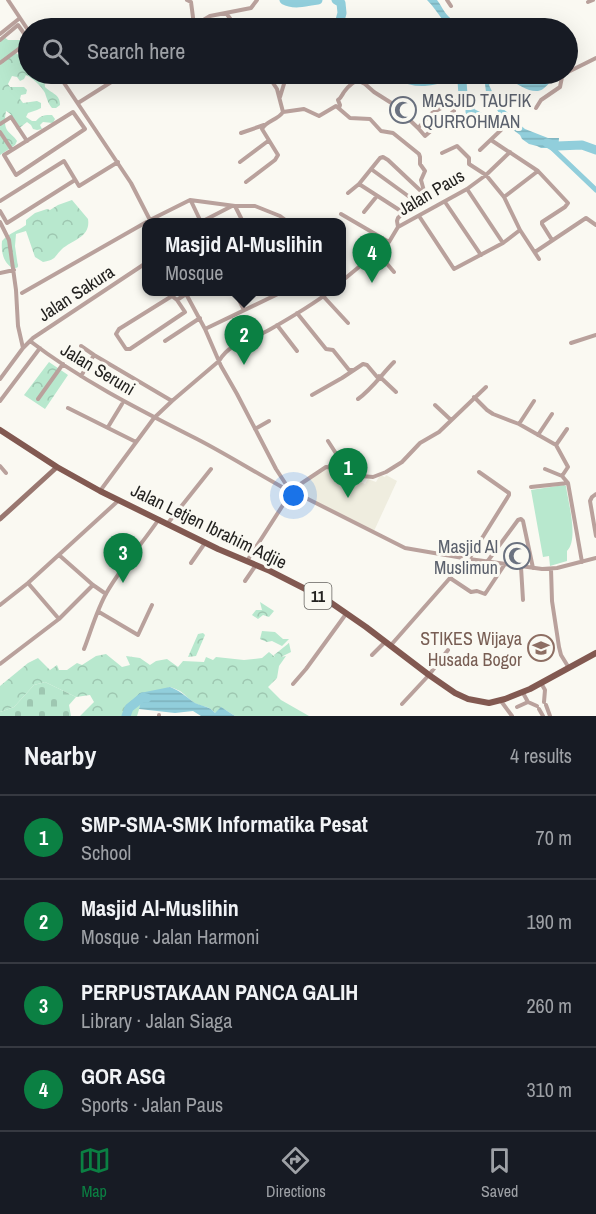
<!DOCTYPE html>
<html lang="en">
<head>
<meta charset="utf-8">
<style>
	:root { --surface:#171b24; --page:#20242c; --text:#f1f3f6; --muted:#9ea1a6; --line:#363941; --accent:#0b8043 }
	body { margin:0; font-family:"Archivo Narrow",sans-serif; background:var(--page); color:var(--text) }
	.you { position:absolute; left:294px; top:496px; width:21px; height:21px; margin:-15px; border:4px solid #fff; border-radius:50%; background:#1a73e8; box-shadow:0 0 0 9px #1a73e833 }
	.badge { display:grid; place-items:center; width:39px; height:39px; border-radius:50%; background:var(--accent); color:#fff; font-size:20px; font-weight:700 }
	.pin { position:absolute; translate:-50% -50px; filter:drop-shadow(0 2px 3px #0008) }
	.pin::after { content:''; position:absolute; top:32px; width:21px; height:18px; background:inherit; clip-path:polygon(0 0,100% 0,50% 100%) }
	.popup { position:absolute; left:142px; top:218px; width:204px; height:78px; box-sizing:border-box; display:grid; place-content:center; border-radius:12px; background:var(--surface); filter:drop-shadow(0 2px 4px #0005); font-size:20px; white-space:nowrap; color:var(--muted) }
	.popup b { font-size:22px; color:var(--text) }
	.popup::after { content:''; position:absolute; left:50%; top:100%; margin-left:-12px; border:12px solid transparent; border-top-color:var(--surface) }
	.list { margin:0; padding:0; list-style:none }
	h2 { display:flex; justify-content:space-between; align-items:center; height:78px; margin:0; padding:0 24px; font-size:26px }
	h2 small { font-size:20px; font-weight:400; color:var(--muted) }
	.list li { display:grid; grid-template-columns:39px 1fr auto; gap:18px; align-items:center; box-sizing:border-box; height:84px; padding:0 24px; border-top:2px solid var(--line) }
	.list b { display:block; font-size:22px; white-space:nowrap }
	.list p { margin:0; font-size:20px; white-space:nowrap; color:var(--muted) }
	.list em { font-size:20px; font-style:normal; color:var(--muted) }
	.icon { flex:none; width:33px; height:33px; fill:none; stroke:currentColor; stroke-width:2; stroke-linecap:round; stroke-linejoin:round }
	.map { position:relative; flex:none; width:596px; height:716px; overflow:hidden }
	.search { position:absolute; background:var(--surface); box-shadow:0 6px 24px #0002; left:18px; right:18px; top:18px; height:66px; display:flex; align-items:center; gap:15px; box-sizing:border-box; padding:0 21px; border-radius:33px; color:var(--muted); font-size:22px }
	.sheet { height:414px; background:var(--surface) }
	nav { display:flex; justify-content:space-around; align-items:center; box-sizing:border-box; height:84px; border-top:2px solid var(--line); background:var(--surface); font-size:16px; color:var(--muted) }
	nav a { display:grid; justify-items:center; gap:3px }
	nav .on { color:var(--accent) }
	.map>svg:first-child { display:block }
	.built { fill:#efeddf }
	.grass { fill:#b8e8ce }
	.forest { fill:url(#forest-crowns) }
	.cemetery { fill:url(#cemetery-stones) }
	.water { fill:url(#water-rules) }
	.lines { fill:none; stroke-linecap:round; stroke-linejoin:round }
	.canal { stroke:#91cedb; stroke-width:5 }
	.river { stroke:#91cedb; stroke-width:9 }
	.minor { stroke:#b9a19c; stroke-width:4 }
	.secondary { stroke:#997770; stroke-width:5 }
	.primary { stroke:#825951; stroke-width:6 }
	.labels { text-anchor:middle; dominant-baseline:central; stroke-width:6; stroke-linejoin:round; paint-order:stroke }
	.shield { fill:#faf9f2; stroke:#64625f; stroke-width:1.5 }
	.shield-label { font-size:16px; font-weight:bold; fill:#232220 }
	.worship-label { font-size:18px; fill:#5b616d; stroke:#faf9f2; text-anchor:start }
	.street-label { font-size:18px; fill:#232220; stroke:#faf9f2 }
	.education-label { font-size:18px; fill:#785e54; stroke:#faf9f2; text-anchor:end }
</style>
</head>
<body>
<div class="map">
<svg width="596" height="716" viewBox="0 0 596 716">
	<defs>
		<pattern id="forest-crowns" width="20" height="18" patternUnits="userSpaceOnUse" patternTransform="scale(1.5)"><rect width="20" height="18" fill="#b8e8ce"/><path d="M2 6a3 3 0 1 1 6 0M12 15a3 3 0 1 1 6 0" fill="none" stroke="#9ec7b1"/></pattern>
		<pattern id="cemetery-stones" width="16" height="16" patternUnits="userSpaceOnUse" patternTransform="scale(1.5)"><rect width="16" height="16" fill="#b8e8ce"/><path d="M2 7V4a2 2 0 0 1 4 0v3zM10 15v-3a2 2 0 0 1 4 0v3z" fill="#9ec7b1"/></pattern>
		<pattern id="water-rules" width="6" height="5" patternUnits="userSpaceOnUse" patternTransform="scale(1.5)"><rect width="6" height="5" fill="#91cedb"/><path d="M0 2.5h6" fill="none" stroke="#7db1bc"/></pattern>
	</defs>
	<rect width="100%" height="100%" fill="#faf9f2"/>
	<!-- built -->
	<path class="built" d="M327,468L365,484L368,479L376,482L380,475L385,477L386,475L397,481L374,531L293,491Z"/>
	<!-- grass -->
	<path class="grass" d="M564,485L566,486C568,502 579,539 567,551V561L550,566L549,556L543,557L531,490Z
		M143,697L137,716H126L129,708Z"/>
	<!-- forest -->
	<path class="forest" d="M4,37L8,40H21L23,45L15,51L17,54L24,57L28,52V74H36C41,78 45,80 45,87C52,94 60,94 60,105L56,108H52C48,103 47,99 45,93C42,87 33,78 26,75L24,79L20,81L17,77L12,76L8,84L10,87H24L27,90L26,94L21,95L20,99L23,103L37,101L41,103V108L37,110L28,113L26,117L32,121H36C41,115 45,115 52,115L55,119L53,123L43,122L40,125L42,129L37,130L33,129L31,125L27,122L17,130C13,123 15,115 6,111C5,117 4,125 7,130C10,134 14,136 17,141L15,145L0,155V41Z
		M509,74H541L525,82L512,77Z
		M72,200L88,219C91,237 72,240 62,249C53,258 57,259 43,262L35,257L26,231L16,234L15,246L18,267L14,269C3,263 1,252 2,241C9,233 18,231 26,225V220L35,213L47,209L50,210L58,205Z
		M49,362L68,375L45,409L24,395Z
		M260,602L274,611L269,617L263,615L258,619L252,615L256,610H262Z
		M262,631L275,632L283,639H289L282,646L272,641L267,642L260,639Z
		M203,633L205,635L196,656L188,657L198,634Z
		M289,643L291,652L281,657L286,656L279,666L277,678L268,687L281,700L309,716H235L224,709L215,713C208,704 200,708 192,701C183,694 183,691 170,687L129,703L123,716H80L94,702L90,695L76,697L45,682L34,685L14,707L0,712V686L28,663L38,658L50,670L57,665L59,670H67L77,663L82,665L96,656L106,654L122,667L130,665L126,656L140,658L150,665L156,661L167,659L178,667L183,661L204,662L206,657L213,660L216,657L244,660L262,658L269,652L275,657L274,655Z"/>
	<!-- cemetery -->
	<path class="cemetery" d="M45,682L76,697L69,705L71,716H0V712L14,707L34,685Z"/>
	<!-- water -->
	<path class="water" d="M427,0H437C441,5 444,12 448,16C456,25 479,24 490,28C477,29 451,31 442,19C437,12 433,6 427,0Z
		M487,74H512L521,80L531,84C544,80 542,73 557,74C553,79 548,85 543,89C532,97 512,80 502,74L493,78L489,85L499,106L507,112L513,119L525,129L548,138H559L558,151L554,152L547,148H541L537,146L529,144L522,139L520,135L512,129L496,123H489L479,117L481,115L488,119L508,124L501,117L495,106L490,102L486,92L484,76Z
		M170,687C180,691 184,695 192,701C200,707 209,705 215,713L221,707L235,716H201L193,711L175,713L139,709L142,698L129,708L126,716H123L129,703L140,693Z"/>
	<g class="lines">
		<!-- canal -->
		<path class="canal" d="M552,148L596,190"/>
		<!-- river -->
		<path class="river" d="M284,0C295,6 307,1 318,0
			M336,0L341,3L342,13L338,28
			M396,74C417,86 432,82 454,74
			M455,74L462,81L463,95L470,103V112L488,121L494,122
			M547,143L557,146L582,145L596,150
			M126,716L129,708L143,697L147,698"/>
		<!-- minor -->
		<path class="minor" d="M8,0L28,30
			M187,0L191,2L194,25
			M447,0L451,6
			M588,2L593,0
			M226,13L237,28
			M190,28L210,16L251,8L257,0
			M0,34L20,18
			M0,40L18,25L28,39
			M0,63L28,42
			M568,72L596,58
			M58,74L131,183L151,222
			M357,80L365,84L374,92L393,104L418,128L425,136L454,111
			M280,97L287,74
			M78,103L124,74
			M339,108L340,105L338,100C341,98 342,95 344,92C349,84 360,78 368,74
			M536,108L541,100L560,87L562,77L565,74
			M73,112L85,129L16,175L4,155Z
			M283,112L304,109L319,116L336,106L350,118L370,119L381,131L393,133L419,154L420,157V164L425,171L421,180L424,191L423,193
			M0,124L11,117L27,141
			M418,128L432,113L456,100
			M0,132L12,150
			M241,133L264,125
			M491,140L538,171L568,203L565,207L542,222V224L552,240
			M480,150L501,130
			M442,153L457,146L469,158V164L486,175L504,197L520,230L539,259
			M240,162L268,141
			M371,169L415,201
			M246,182L275,160L278,155L262,129C266,121 278,120 283,112L277,89L267,74
			M359,184L404,213
			M467,189L503,243
			M348,193L359,184L380,158L383,157L388,160L423,193L398,218L397,221L398,227
			M504,197L538,171
			M190,200L235,206H255L280,216L288,222
			M0,201L64,161L79,186L118,162
			M191,201L201,222
			M445,202L481,255
			M235,206L243,222
			M0,211L7,223L75,180
			M364,212L377,196
			M341,214L389,242
			M419,216L454,269L503,243L520,230
			M0,222L9,240L16,290L18,326L23,348
			M201,222L232,206
			M377,252L394,272
			M535,252L586,218L596,225
			M0,273L14,270
			M342,281L389,242L398,227L467,189L486,175L510,152
			M185,292L205,329L221,366L237,394L276,469L289,489
			M235,292L244,310
			M22,293L150,220L190,200
			M323,296L348,323
			M177,300L185,312L130,349H126L116,334L119,329L172,296L177,300L186,294
			M297,313L326,349L333,350L349,370H353
			M277,325L297,351
			M205,329L282,292
			M30,341C82,381 140,410 197,439C226,454 253,471 282,487L292,491L405,548L469,559L542,569L557,568L596,558
			M165,341L200,318
			M571,343L596,335
			M81,346L94,355L172,401
			M81,376L94,355
			M379,376L396,392
			M0,379L23,348L33,338L146,263
			M312,395L342,378L363,364L367,365L378,378
			M474,397L487,410L493,414L519,424L556,445L568,467L562,476
			M38,399L63,364
			M358,399C372,389 382,374 394,362
			M0,401L40,348
			M435,405L451,420
			M68,408L136,442
			M519,424L534,401
			M108,427L122,404
			M255,429L269,421
			M538,435L552,414
			M328,441L337,455L329,467
			M556,445L567,429
			M0,466L6,473
			M545,469L562,476L568,483L582,562
			M531,487L568,483
			M100,491L154,418L172,401L219,361C230,342 251,340 269,330C290,318 311,306 329,292
			M596,494L592,497L590,501L596,536
			M168,523L211,469
			M59,555L93,585L106,594
			M469,559L509,495V493L479,472
			M247,561L292,491L299,485L326,467L334,468L361,476L373,477L386,472L402,462L420,443L439,432L486,387
			M487,562L518,520L521,519L523,521L533,568
			M191,563L205,543
			M521,567L523,600
			M551,569L552,601L559,647L561,655L569,668
			M450,578L471,592L477,591L485,594L505,564
			M245,581L256,565
			M28,583L59,619
			M0,605L28,583L119,500
			M99,612L138,635L152,605
			M391,645L450,578L465,558
			M84,649C91,631 97,609 107,592C122,566 142,544 159,519
			M372,655L385,642
			M0,664L59,619L93,585
			M541,683L545,690L544,702
			M293,684L306,669L346,614
			M523,693L528,702L537,706
			M501,701L512,716
			M402,704L429,675L448,650
			M546,705L550,716
			M517,707L528,702
			M539,709L543,716
			M159,716V715"/>
		<!-- secondary -->
		<path class="secondary" d="M0,519L57,467"/>
		<!-- primary -->
		<path class="primary" d="M0,430L57,467L100,491L218,549L270,571L327,600L366,627L429,675L455,693L468,699L489,703L505,699L530,689L596,653"/>
	</g>
	<!-- icons -->
	<defs>
		<symbol id="mosque-ring" viewBox="-11 -11 22 22"><circle r="9.5" fill="#faf9f2" stroke="#6b7280" stroke-width="1.5"/><path d="M3.5-4.9A6 6 0 1 0 3.5 4.9A5 5 0 1 1 3.5-4.9Z" fill="#6b7280"/></symbol>
		<symbol id="university-ring" viewBox="-11 -11 22 22"><circle r="9.5" fill="#faf9f2" stroke="#8d6e63" stroke-width="1.5"/><path d="M0-5L7-2L0 1L-7-2ZM-4 1L0 2.5L4 1V4Q0 6-4 4Z" fill="#8d6e63"/></symbol>
	</defs>
	<g fill-rule="evenodd">
		<use href="#mosque-ring" x="388" y="95" width="30" height="30"/>
		<use href="#mosque-ring" x="502" y="541" width="30" height="30"/>
		<use href="#university-ring" x="526" y="633" width="30" height="30"/>
	</g>
	<g class="labels">
		<!-- shield labels -->
		<rect class="shield" x="304.5" y="583" width="27" height="26" rx="4.5"/>
		<g class="shield-label">
			<text x="318" y="596">11</text>
		</g>
		<!-- worship labels -->
		<g class="worship-label">
			<text x="422" y="100">MASJID TAUFIK<tspan x="422" dy="21">QURROHMAN</tspan></text>
			<text x="498" y="546" text-anchor="end">Masjid Al<tspan x="498" dy="21">Muslimun</tspan></text>
		</g>
		<!-- street labels -->
		<g class="street-label">
			<text transform="translate(431 192) rotate(-30)">Jalan Paus</text>
			<text transform="translate(76 293) rotate(-33)">Jalan Sakura</text>
			<text transform="translate(98 369) rotate(31)">Jalan Seruni</text>
			<text transform="translate(209 526) rotate(26)">Jalan Letjen Ibrahim Adjie</text>
		</g>
		<!-- education labels -->
		<g class="education-label">
			<text x="522" y="638">STIKES Wijaya<tspan x="522" dy="21">Husada Bogor</tspan></text>
		</g>
	</g>
</svg>
<div class="you"></div>
<div class="pin badge" style="left:348px;top:498px">1</div>
<div class="pin badge" style="left:244px;top:365px">2</div>
<div class="popup"><b>Masjid Al-Muslihin</b>Mosque</div>
<div class="pin badge" style="left:123px;top:583px">3</div>
<div class="pin badge" style="left:372px;top:283px">4</div>
<div class="search"><svg class="icon" aria-label="search" viewBox="0 0 24 24"><circle cx="10" cy="10" r="6"/><path d="M15 15l6 6"/></svg>Search here</div>
</div>
<section class="sheet">
<h2>Nearby<small>4 results</small></h2>
<ul class="list">
<li><span class="badge">1</span><div><b>SMP-SMA-SMK Informatika Pesat</b><p>School</p></div><em>70 m</em></li>
<li><span class="badge">2</span><div><b>Masjid Al-Muslihin</b><p>Mosque · Jalan Harmoni</p></div><em>190 m</em></li>
<li><span class="badge">3</span><div><b>PERPUSTAKAAN PANCA GALIH</b><p>Library · Jalan Siaga</p></div><em>260 m</em></li>
<li><span class="badge">4</span><div><b>GOR ASG</b><p>Sports · Jalan Paus</p></div><em>310 m</em></li>
</ul>
</section>
<nav>
<a class="on"><svg class="icon" aria-label="map" viewBox="0 0 24 24"><path d="M3 6l6-2 6 2 6-2v14l-6 2-6-2-6 2zM9 4v14M15 6v14"/></svg>Map</a>
<a><svg class="icon" aria-label="directions" viewBox="0 0 24 24"><path d="M12 3l9 9-9 9-9-9zM9 14v-3h6M13 9l2 2-2 2"/></svg>Directions</a>
<a><svg class="icon" aria-label="saved" viewBox="0 0 24 24"><path d="M7 4h10v16l-5-4-5 4z"/></svg>Saved</a>
</nav>
</body>
</html>
